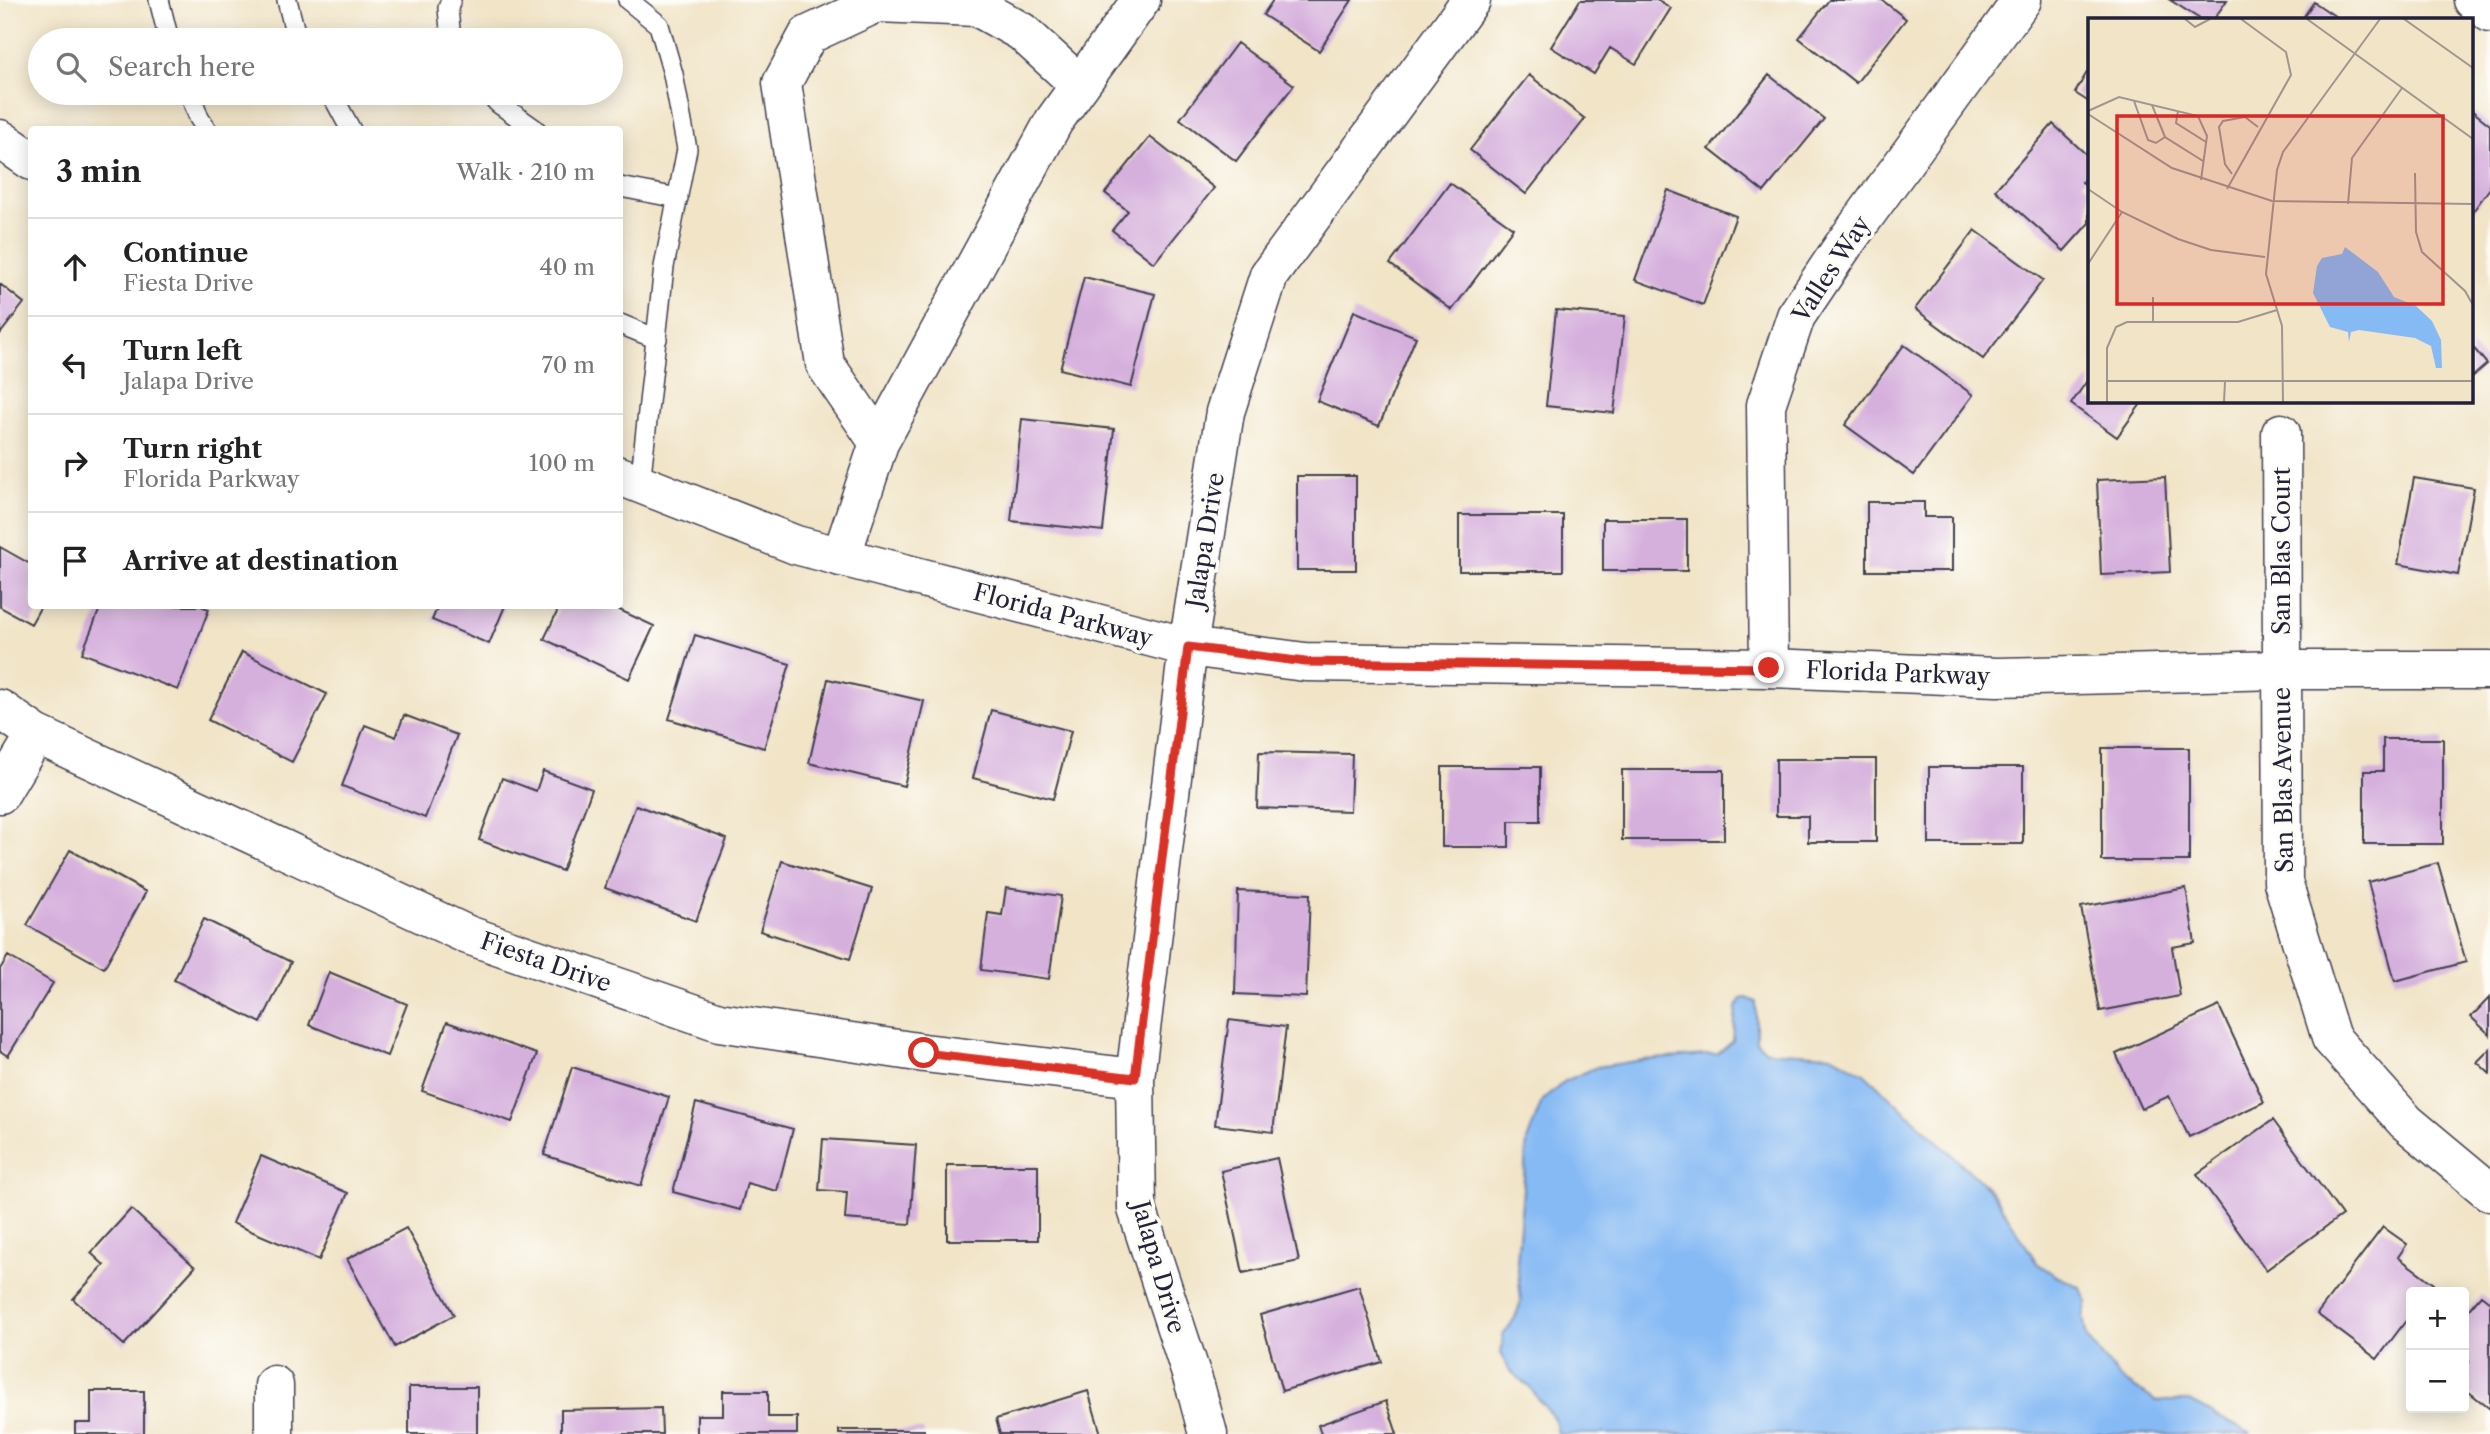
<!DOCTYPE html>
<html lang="en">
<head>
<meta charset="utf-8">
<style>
	:root { --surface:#fff; --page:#f2f2f2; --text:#222; --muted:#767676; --line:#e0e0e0 }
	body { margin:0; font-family:"Libre Caslon Text",serif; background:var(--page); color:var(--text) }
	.controls { position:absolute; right:21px; bottom:21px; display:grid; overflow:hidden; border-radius:7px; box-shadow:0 4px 18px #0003 }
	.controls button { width:63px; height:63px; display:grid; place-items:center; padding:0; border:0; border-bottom:2px solid var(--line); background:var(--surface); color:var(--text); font:35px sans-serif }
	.stop { position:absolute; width:21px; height:21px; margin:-16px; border:5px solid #d93025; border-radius:50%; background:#fff }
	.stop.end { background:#d93025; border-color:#fff; box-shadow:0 2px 7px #0008 }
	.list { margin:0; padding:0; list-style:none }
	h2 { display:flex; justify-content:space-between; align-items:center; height:91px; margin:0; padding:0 28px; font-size:30px }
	h2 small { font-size:23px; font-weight:400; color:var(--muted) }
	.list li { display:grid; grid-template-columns:46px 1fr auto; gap:21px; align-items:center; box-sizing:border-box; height:98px; padding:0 28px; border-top:2px solid var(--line) }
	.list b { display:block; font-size:26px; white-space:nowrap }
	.list p { margin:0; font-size:23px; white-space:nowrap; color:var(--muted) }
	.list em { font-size:23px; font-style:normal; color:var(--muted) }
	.icon { flex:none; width:38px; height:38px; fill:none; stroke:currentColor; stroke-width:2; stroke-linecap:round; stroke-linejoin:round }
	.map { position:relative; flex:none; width:2490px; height:1434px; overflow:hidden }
	.search { position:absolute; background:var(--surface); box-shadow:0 4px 18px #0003; left:28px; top:28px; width:595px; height:77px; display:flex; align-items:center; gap:18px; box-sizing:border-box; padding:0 24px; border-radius:38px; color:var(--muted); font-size:26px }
	.panel { position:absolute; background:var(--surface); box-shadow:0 4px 18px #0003; left:28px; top:126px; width:595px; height:483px; border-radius:7px }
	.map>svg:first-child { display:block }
	.water { fill:#86baf4; stroke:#546e98; stroke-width:2 }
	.building { fill:#d6b0dd }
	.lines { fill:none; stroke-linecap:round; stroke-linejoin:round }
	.service-casing { stroke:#413f50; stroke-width:22 }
	.minor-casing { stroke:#413f50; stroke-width:41 }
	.tertiary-casing { stroke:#413f50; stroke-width:41 }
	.service { stroke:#fff; stroke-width:19 }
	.minor { stroke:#fff; stroke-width:38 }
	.tertiary { stroke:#fff; stroke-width:38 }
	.route { stroke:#d93025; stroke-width:9 }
	.labels { text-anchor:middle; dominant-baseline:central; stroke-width:7; stroke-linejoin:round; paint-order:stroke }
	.street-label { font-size:24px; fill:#22223b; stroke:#fdfcf7 }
	.inset-road { fill:none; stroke:#9e968f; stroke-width:2 }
	.view { fill:#d62828; fill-opacity:0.15; stroke:#d62828; stroke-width:3.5 }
	.inset-edge { fill:none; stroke:#22223b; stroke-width:3.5 }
</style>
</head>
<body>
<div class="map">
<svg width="2490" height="1434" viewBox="0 0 2490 1434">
	<rect width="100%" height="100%" fill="#fdfcf7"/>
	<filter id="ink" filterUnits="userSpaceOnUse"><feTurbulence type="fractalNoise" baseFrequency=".0143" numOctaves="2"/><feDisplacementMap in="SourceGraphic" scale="14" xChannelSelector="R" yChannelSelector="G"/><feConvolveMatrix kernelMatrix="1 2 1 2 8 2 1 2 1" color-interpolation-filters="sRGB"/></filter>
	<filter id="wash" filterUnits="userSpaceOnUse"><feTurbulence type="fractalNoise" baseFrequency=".00686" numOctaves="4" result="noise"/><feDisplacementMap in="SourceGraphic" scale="28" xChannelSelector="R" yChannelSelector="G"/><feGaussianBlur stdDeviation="1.57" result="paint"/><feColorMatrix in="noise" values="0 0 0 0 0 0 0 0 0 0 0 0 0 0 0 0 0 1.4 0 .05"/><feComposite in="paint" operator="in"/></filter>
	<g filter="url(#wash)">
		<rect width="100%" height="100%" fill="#f1e4c7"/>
		<!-- water -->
		<path class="water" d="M1747,998L1756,1002V1041L1766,1051L1832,1055L1864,1073L1993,1193L2037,1263L2056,1276L2080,1287L2087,1302L2083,1316L2087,1338L2120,1378L2156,1401H2189L2251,1434H1558L1555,1420L1530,1388L1509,1370L1501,1353L1503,1335L1515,1318L1521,1301L1517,1261L1527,1141L1542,1101L1565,1081L1597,1067L1643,1060L1718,1054L1733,1041L1736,1008L1742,999Z"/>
		<g id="blocks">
			<!-- building -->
			<path class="building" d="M1273,0H1352L1319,51L1263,15Z
				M1580,0H1658L1671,8L1636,64L1610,48L1594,74L1551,47Z
				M1829,0H1882L1906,19L1856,83L1799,38Z
				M2170,0H2227L2214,19H2200Z
				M2314,2L2339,19H2302Z
				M1237,43L1294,85L1236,161L1180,119Z
				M2089,69V102L2075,93Z
				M1529,75L1585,119L1526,194L1470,150Z
				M1769,75L1824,119L1764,192L1709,149Z
				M2471,110L2490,125V188L2471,214Z
				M2053,124L2089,157V174L2082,182L2089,188V223L2064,251L1995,190Z
				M1150,137L1214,188L1154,263L1112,230L1128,211L1105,193Z
				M1450,183L1513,228L1452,310L1390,264Z
				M1668,190L1736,216L1703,305L1635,280Z
				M1975,230L2043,280L1983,359L1915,309Z
				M1084,277L1155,294L1131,387L1060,369Z
				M0,284L24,303L0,334Z
				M1556,310L1625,316L1614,413L1546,406Z
				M1354,311L1416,337L1379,426L1317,401Z
				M1904,345L1973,395L1914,475L1845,425Z
				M2471,345L2487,364L2471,378Z
				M2089,378V401H2143L2117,437L2071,404Z
				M1022,419L1114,429L1103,531L1011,521Z
				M1297,476H1356V570H1297Z
				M2165,477L2170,572L2101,575L2097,480Z
				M2414,478L2474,488L2458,575L2398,564Z
				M1867,502H1924V517H1952V571H1867Z
				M1459,515H1563V571H1459Z
				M1603,519H1687V571H1603Z
				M0,547L32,565V606H41L31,624L0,607Z
				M101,606H201L209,609L178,690L82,653Z
				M438,606H505L489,644L432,620Z
				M560,606H611L654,626L629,679L544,639Z
				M695,635L790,664L764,748L669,719Z
				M242,652L327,694L292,762L208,720Z
				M828,679L924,701L904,786L809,763Z
				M991,710L1071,731L1053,799L973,778Z
				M404,715L457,735L425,818L342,786L365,725L396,737Z
				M2383,739H2443V844H2364V771H2383Z
				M2102,748H2189V861H2102Z
				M1259,752L1352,754L1350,811L1257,808Z
				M1776,759H1876V842H1808V816H1776Z
				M1442,767H1540V821H1509V847H1442Z
				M1929,767H2023V844H1929Z
				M1622,770H1724V840H1622Z
				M543,771L592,789L562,871L479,840L502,778L536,791Z
				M636,805L727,839L696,921L605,888Z
				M70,850L146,892L104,968L27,925Z
				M782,861L872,889L850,959L760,931Z
				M2438,863L2466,962L2395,981L2368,882Z
				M1006,888L1061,896L1049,979L981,970L988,913L1002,915Z
				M2186,888L2195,943L2172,947L2180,996L2100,1011L2081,907Z
				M1238,891L1310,894L1306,997L1235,994Z
				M204,919L291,962L261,1023L174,980Z
				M8,956L53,983L8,1056L0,1051V969Z
				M329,972L407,1004L387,1056L309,1025Z
				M2490,997V1035L2471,1017Z
				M2219,1006L2264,1102L2189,1137L2169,1096L2141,1109L2116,1054Z
				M1229,1020L1286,1027L1273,1132L1215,1125Z
				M447,1022L537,1054L512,1122L422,1091Z
				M2490,1049V1074L2477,1062Z
				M572,1067L669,1097L641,1186L544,1155Z
				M696,1103L793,1129L777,1191L747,1183L740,1210L673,1192Z
				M2273,1120L2342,1215L2266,1270L2197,1174Z
				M823,1139L916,1145L910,1224L845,1219L847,1192L819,1190Z
				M261,1156L348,1193L319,1260L232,1223Z
				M1277,1158L1299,1261L1243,1273L1221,1171Z
				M947,1165H1038V1240H947Z
				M131,1209L195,1267L124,1345L73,1299L104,1265L91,1253Z
				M2383,1227L2407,1244L2398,1257L2434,1284L2428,1292H2411V1314L2377,1359L2317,1314Z
				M406,1228L454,1315L395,1347L347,1259Z
				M1359,1286L1382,1362L1282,1391L1260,1315Z
				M2481,1295L2490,1302V1409L2464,1388V1367L2469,1361L2464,1356V1315Z
				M409,1387H477V1434H409Z
				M91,1391H144V1434H75V1423H91Z
				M723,1391H768V1417H797V1434H697V1415H723Z
				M1088,1391L1101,1434H1000L996,1419Z
				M1386,1401L1397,1434H1321L1318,1425Z
				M661,1408L662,1434H561V1410Z
				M839,1430H924V1434H839Z"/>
		</g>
	</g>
	<g filter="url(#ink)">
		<use href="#blocks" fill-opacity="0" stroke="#413f50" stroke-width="2"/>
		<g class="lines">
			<defs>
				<path id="service" d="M159,0L169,40
					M287,0L294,28L301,40
					M451,0L448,8L451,40
					M628,0L659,25L673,74L687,149L664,267L640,484
					M190,93L199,118L207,130
					M331,93L351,130
					M489,93L498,103L536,130
					M620,187L678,198
					M620,324L657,339"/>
				<path id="minor" d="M2473,0L2490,13
					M2281,433L2283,882L2331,1038L2406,1122L2490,1192
					M879,443L825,364L782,83L808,35L877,3L977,7L1022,32L1080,85
					M841,557L879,443L1054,121L1141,0
					M1769,668L1766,405L1796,316L1843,246L2022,0
					M0,709L36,734L468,935L719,1022L924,1053L1135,1078
					M0,794L36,734
					M274,1434V1385
					M1208,1434L1196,1389L1137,1209L1135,1078L1188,647L1225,412L1269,275L1471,0"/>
				<path id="tertiary" d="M0,139L32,161
					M620,476L796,545L1188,647L1305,662L1769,668L1997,677L2282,670H2490"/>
			</defs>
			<!-- service casing -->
			<use href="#service" class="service-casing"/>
			<!-- minor casing -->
			<use href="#minor" class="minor-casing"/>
			<!-- tertiary casing -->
			<use href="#tertiary" class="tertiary-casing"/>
			<!-- service -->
			<use href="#service" class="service"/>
			<!-- minor -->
			<use href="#minor" class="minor"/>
			<!-- tertiary -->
			<use href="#tertiary" class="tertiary"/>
		</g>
	</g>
	<g class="lines" filter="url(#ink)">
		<!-- route -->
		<path class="route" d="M924,1053L1135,1078L1188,647L1305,662L1769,668"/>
	</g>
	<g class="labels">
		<!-- street labels -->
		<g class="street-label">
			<text transform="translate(1831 269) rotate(-57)">Valles Way</text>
			<text transform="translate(1205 540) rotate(-81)">Jalapa Drive</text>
			<text transform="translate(2281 551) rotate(-90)">San Blas Court</text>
			<text transform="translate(1063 615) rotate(15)">Florida Parkway</text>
			<text transform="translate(1898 673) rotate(2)">Florida Parkway</text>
			<text transform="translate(2283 780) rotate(-91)">San Blas Avenue</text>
			<text transform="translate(546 962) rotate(19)">Fiesta Drive</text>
			<text transform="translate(1159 1267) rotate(74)">Jalapa Drive</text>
		</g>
	</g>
	<!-- overview -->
	<g transform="translate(2088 18)">
		<rect width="385" height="385" fill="#f1e4c7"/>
		<path d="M257,229L290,254L306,279L328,288L344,303L353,322L354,350H348L343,328L327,320L271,312L263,314L261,324L260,314L242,309L225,275L229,248L234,240L254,236Z" fill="#86baf4"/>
		<path class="inset-road" d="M97,1L107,9L122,1M219,1L385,121M316,1L385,50M46,83L60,122L68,125L77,119M64,87L77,119L115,143M0,93L31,79L110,98L119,118L113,162M90,93L88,105L118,124M0,96L84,150L184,183L385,186M327,155L328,214L334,234L377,273L385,287M144,156L137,146L131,109L135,103L157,99L170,109M0,171L34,194L90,221L123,232L177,239M139,171L203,57L198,34L153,1M260,186L264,140L314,70M0,246L34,194M65,304V279M19,363H385M19,384V330L28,309L39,304H150L189,292M136,384L137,363M195,384L194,308L178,256L189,152L195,134L292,1"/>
		<path class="view" d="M29,98H355V286H29Z"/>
		<rect width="385" height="385" class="inset-edge"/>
	</g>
</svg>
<div class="controls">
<button>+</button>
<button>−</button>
</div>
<div class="stop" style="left:924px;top:1053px"></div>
<div class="stop end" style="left:1769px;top:668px"></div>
<div class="search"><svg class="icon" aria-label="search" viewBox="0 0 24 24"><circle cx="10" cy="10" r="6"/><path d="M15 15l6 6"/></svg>Search here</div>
<section class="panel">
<h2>3 min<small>Walk · 210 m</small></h2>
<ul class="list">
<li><svg class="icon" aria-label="ahead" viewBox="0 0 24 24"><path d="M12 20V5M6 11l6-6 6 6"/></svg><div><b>Continue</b><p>Fiesta Drive</p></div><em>40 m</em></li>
<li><svg class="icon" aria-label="left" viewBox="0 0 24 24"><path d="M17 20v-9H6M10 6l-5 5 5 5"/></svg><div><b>Turn left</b><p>Jalapa Drive</p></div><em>70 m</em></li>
<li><svg class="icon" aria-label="right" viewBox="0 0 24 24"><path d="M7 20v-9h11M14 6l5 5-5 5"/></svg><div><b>Turn right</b><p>Florida Parkway</p></div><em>100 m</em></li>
<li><svg class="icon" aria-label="arrive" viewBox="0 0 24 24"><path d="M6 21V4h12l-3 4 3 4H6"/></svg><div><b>Arrive at destination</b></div></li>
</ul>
</section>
</div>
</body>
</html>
